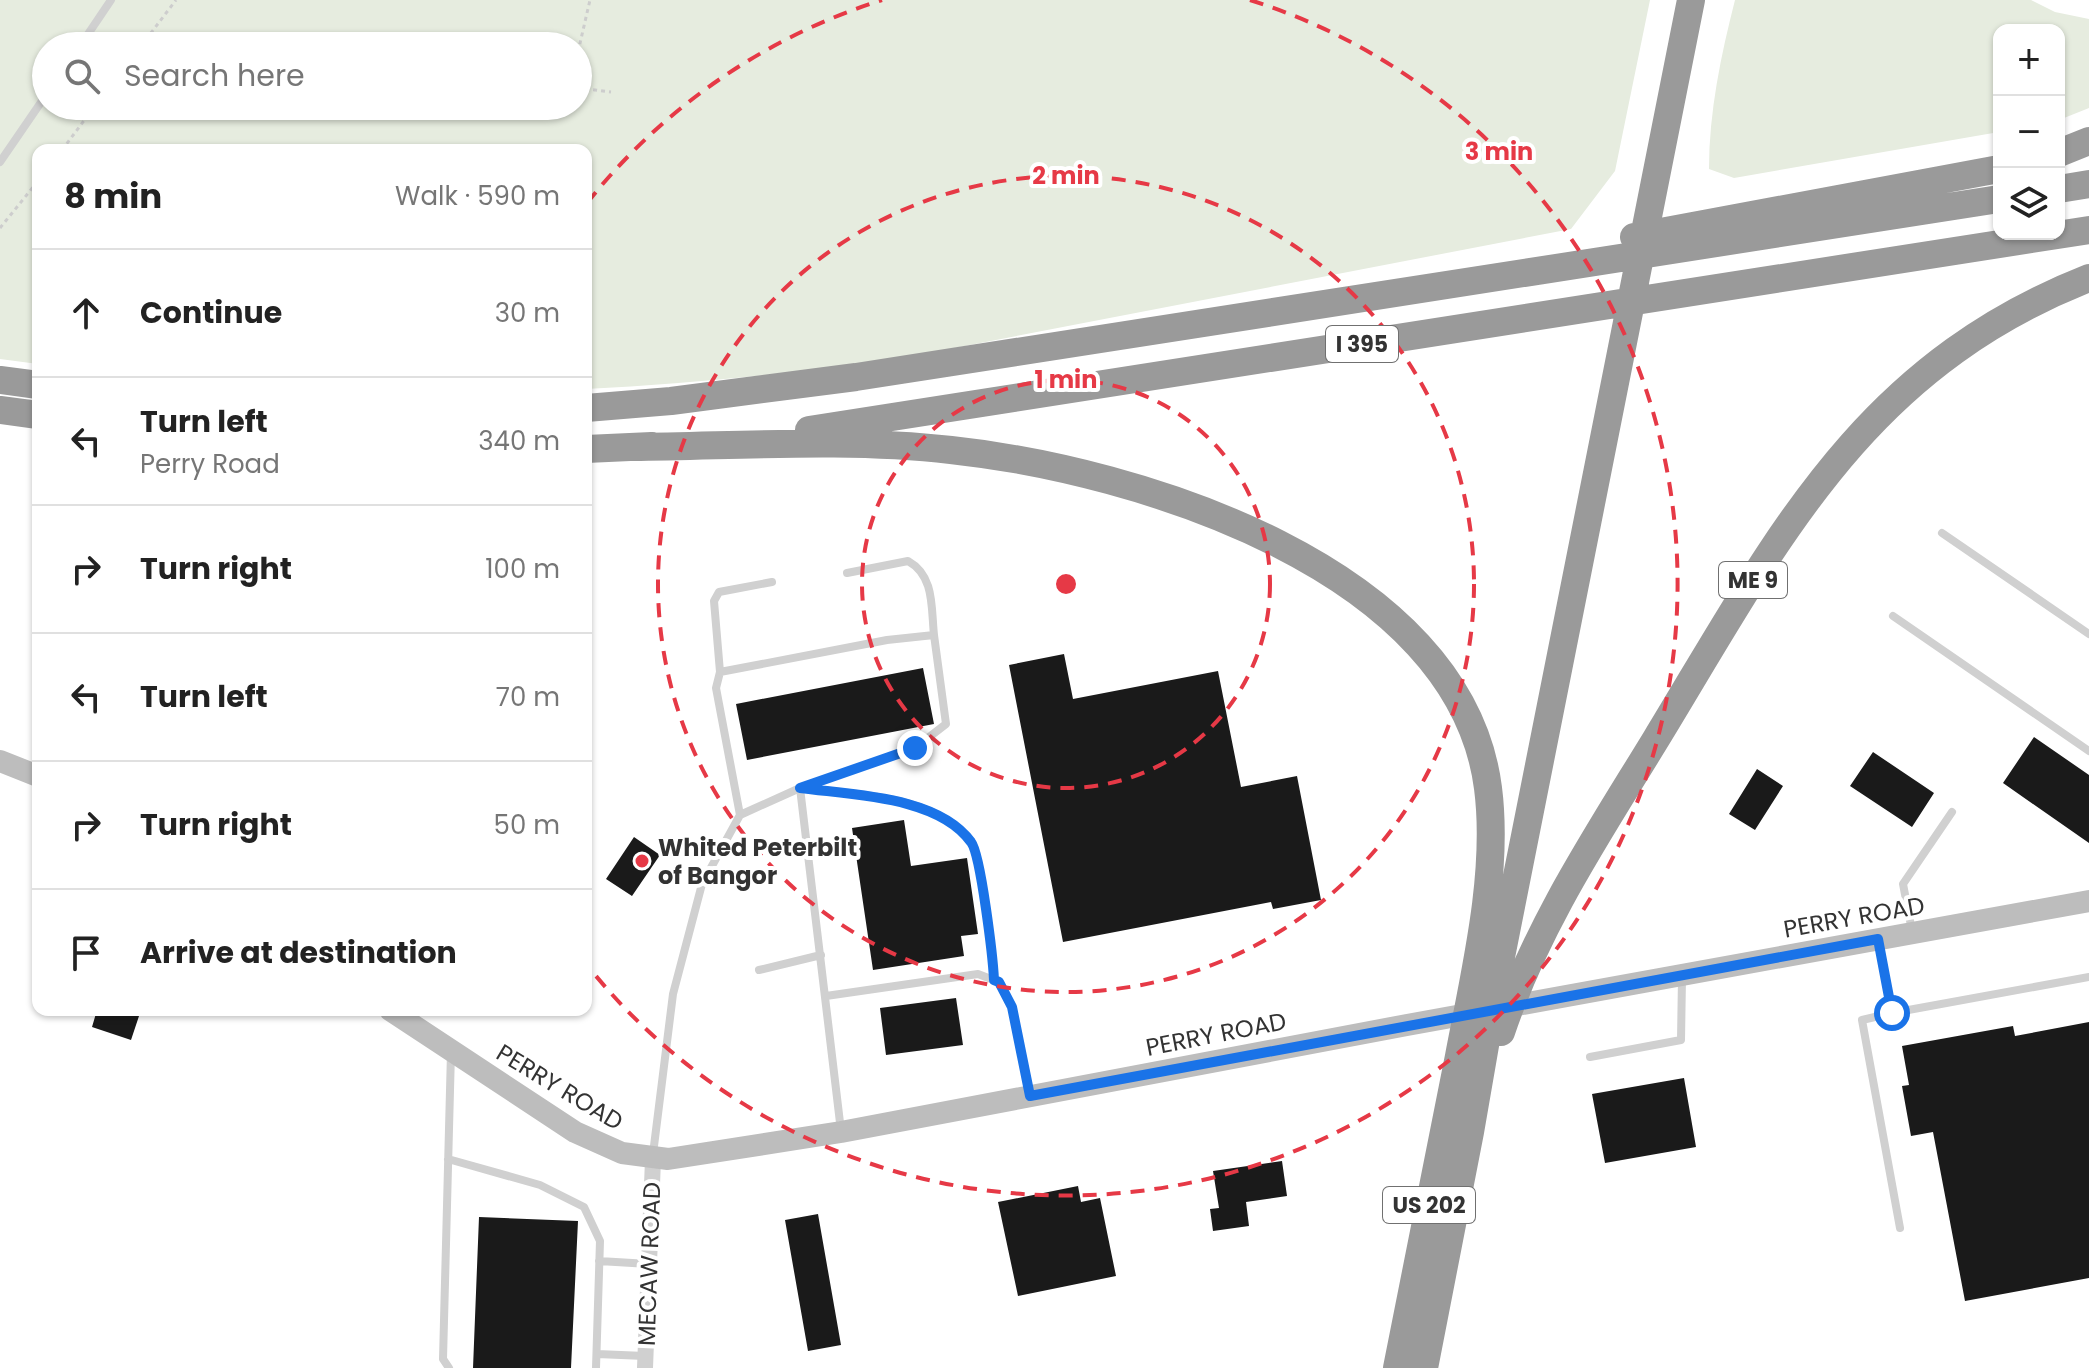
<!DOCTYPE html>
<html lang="en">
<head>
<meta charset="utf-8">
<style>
	:root { --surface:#fff; --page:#f6f6f6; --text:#222; --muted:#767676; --line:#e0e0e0 }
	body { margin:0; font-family:Poppins,sans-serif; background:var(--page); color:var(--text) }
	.controls { position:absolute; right:24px; top:24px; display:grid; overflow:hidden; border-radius:16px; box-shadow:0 2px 6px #0004 }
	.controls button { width:72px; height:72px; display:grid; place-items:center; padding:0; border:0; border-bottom:2px solid var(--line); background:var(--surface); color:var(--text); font:40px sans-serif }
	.stop { position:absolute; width:24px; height:24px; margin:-18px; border:6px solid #1a73e8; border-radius:50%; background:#fff }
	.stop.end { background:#1a73e8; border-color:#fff; box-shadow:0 2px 8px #0008 }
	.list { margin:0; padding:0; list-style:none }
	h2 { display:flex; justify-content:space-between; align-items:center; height:104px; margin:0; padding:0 32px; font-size:34px }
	h2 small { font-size:26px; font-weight:400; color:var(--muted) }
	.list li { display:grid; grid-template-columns:52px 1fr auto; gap:24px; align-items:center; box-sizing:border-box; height:128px; padding:0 32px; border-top:2px solid var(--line) }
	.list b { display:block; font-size:30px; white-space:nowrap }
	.list p { margin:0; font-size:26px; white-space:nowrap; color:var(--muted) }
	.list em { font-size:26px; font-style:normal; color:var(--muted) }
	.icon { flex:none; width:44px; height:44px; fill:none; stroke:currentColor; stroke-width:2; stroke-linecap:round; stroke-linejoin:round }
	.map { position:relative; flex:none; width:2089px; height:1368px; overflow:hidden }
	.search { position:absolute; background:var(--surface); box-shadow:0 2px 6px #0004; left:32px; top:32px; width:560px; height:88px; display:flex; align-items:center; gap:20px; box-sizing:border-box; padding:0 28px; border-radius:44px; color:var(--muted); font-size:30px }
	.panel { position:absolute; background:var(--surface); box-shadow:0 2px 6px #0004; left:32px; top:144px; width:560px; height:872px; border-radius:16px }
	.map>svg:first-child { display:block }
	.green { fill:#e6ecdf; fill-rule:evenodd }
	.building { fill:#1a1a1a }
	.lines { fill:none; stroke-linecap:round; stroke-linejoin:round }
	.path { stroke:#cdcdcd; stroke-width:3; stroke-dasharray:4 4; stroke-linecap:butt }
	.lane { stroke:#d0d0d0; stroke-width:8 }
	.street { stroke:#d0d0d0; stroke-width:16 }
	.secondary { stroke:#bdbdbd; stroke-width:22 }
	.highway { stroke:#9a9a9a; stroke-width:28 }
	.route { stroke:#1a73e8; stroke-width:10 }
	.ring { fill:none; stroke:#e63946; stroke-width:4; stroke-dasharray:14 10 }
	.poi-dot { fill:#e63946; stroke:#fff; stroke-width:3 }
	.labels { text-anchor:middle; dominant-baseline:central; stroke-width:8; stroke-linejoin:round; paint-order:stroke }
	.shield { fill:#fff; stroke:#707070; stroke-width:2 }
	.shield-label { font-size:22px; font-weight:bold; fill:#333 }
	.poi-label { font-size:24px; font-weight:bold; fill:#333; stroke:#fff; text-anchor:start }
	.street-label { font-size:24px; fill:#333; stroke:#fff }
	.centre { fill:#e63946; stroke:#fff; stroke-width:4 }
	.ring-label { font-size:24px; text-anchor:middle; font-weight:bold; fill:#e63946; stroke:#fff; stroke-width:8; stroke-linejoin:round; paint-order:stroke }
</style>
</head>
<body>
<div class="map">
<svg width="2089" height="1368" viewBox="0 0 2089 1368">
	<rect width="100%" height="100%" fill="#fff"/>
	<!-- green -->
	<path class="green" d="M0,0H1650L1615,171L1571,229L887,361C787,374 687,384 586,389V150H38V364L0,359ZM46,46H578V106H46Z
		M1735,0H2031L2055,12L2089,19V108L2059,120V30H1999V132L1734,178L1709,169C1709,112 1721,55 1735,0Z"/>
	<!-- building -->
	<path class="building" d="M1064,654L1073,699L1218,671L1241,787L1297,776L1321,900L1273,909L1271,902L1063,942L1009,665Z
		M923,668L934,724L747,760L736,704Z
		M2034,737L2089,775V843L2003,783Z
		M1873,752L1934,793L1912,827L1850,786Z
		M1757,769L1783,786L1755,830L1729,814Z
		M904,820L911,866L967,858L978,934L961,936L964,956L873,970L852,828Z
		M634,837L660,855L632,896L606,879Z
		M956,998L963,1045L886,1055L880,1008Z
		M97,1010H141L131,1040L92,1027Z
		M2089,1022V1278L1965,1301L1933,1132L1911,1136L1902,1086L1909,1085L1902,1046L2013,1026L2015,1036Z
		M1684,1078L1696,1147L1605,1163L1592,1094Z
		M1282,1161L1287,1196L1246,1202L1249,1226L1213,1231L1210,1209L1219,1208L1213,1171Z
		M1078,1186L1081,1202L1100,1198L1116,1276L1018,1296L998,1202Z
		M818,1214L841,1345L808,1351L785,1220Z
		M479,1217L578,1221L571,1368H473Z"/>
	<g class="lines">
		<!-- path -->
		<path class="path" d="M141,46L176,0
			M578,52L590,0
			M578,85L587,89L611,92
			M62,150L95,106
			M0,228L38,181"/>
		<!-- lane -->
		<path class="lane" d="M80,46L111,0
			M0,162L46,95
			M1942,533L2089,634
			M847,573L908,561C935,576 931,608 934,635
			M1893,616L2089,751
			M720,672L714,601L719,592L772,582
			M805,788C858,795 934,795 971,841C981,854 993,959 994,980
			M740,815L716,688L720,672L887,640L934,635L946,724L915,748L800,788
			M1912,931L1903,884L1952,812
			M1878,940L1892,1013L2089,977
			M759,970L821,955
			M826,996L978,974L999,982L1012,1007L1030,1096
			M1892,1013L1862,1020L1900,1228
			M1590,1057L1681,1040L1682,978
			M653,1154L673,994L702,884L740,815L800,788L841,1131
			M448,1159L540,1185L584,1207L600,1241L596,1368
			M599,1261L649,1264
			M597,1354L645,1356
			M449,1368L443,1359L451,1052"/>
		<!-- street -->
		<path class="street" d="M645,1368L653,1159"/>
		<!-- secondary -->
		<path class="secondary" d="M0,761L38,776
			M390,1010L575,1132L622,1153L668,1159L841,1132L1407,1025L2089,901"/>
		<!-- highway -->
		<path class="highway" d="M2059,153L2089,141
			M2059,189L2089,184
			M1634,237L1999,169
			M0,380L38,385
			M586,408L671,401L856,377L1999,199
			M0,410L38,415
			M809,430L2089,230
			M633,447C739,446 846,438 951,450C1137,470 1460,568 1488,788C1499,873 1475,972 1459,1056C1438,1160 1418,1264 1397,1368
			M586,449L652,446
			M1501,1032C1537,925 1598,834 1656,739C1776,542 1860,368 2089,278
			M1424,1368L1470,1132L1496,982L1691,0"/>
	</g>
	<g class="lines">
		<!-- route -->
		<path class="route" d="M915,748L800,788C852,795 938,796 971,842C981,855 993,959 994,980L999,982L1012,1007L1030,1096L1878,939L1892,1013"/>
	</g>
	<!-- distance rings -->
	<g class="ring">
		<circle cx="1066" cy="584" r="204"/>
		<circle cx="1066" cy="584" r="408"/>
		<path d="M587 203A612 612 0 0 1 882 0M1250 0A612 612 0 1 1 587 965"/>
	</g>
	<!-- markers -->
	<circle class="poi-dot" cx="642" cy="861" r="8"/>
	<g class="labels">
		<!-- shield labels -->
		<g class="shield">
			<rect x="1326" y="326" width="72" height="36" rx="6"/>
			<rect x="1719" y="562" width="68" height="36" rx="6"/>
			<rect x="1383" y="1187" width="92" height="36" rx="6"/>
		</g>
		<g class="shield-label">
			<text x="1362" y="344">I 395</text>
			<text x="1753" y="580">ME 9</text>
			<text x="1429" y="1205">US 202</text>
		</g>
		<!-- poi labels -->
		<g class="poi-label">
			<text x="658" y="847">Whited Peterbilt<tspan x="658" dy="28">of Bangor</tspan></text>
		</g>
		<!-- street labels -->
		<g class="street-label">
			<text transform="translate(1854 917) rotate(-10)">PERRY ROAD</text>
			<text transform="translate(1216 1034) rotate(-11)">PERRY ROAD</text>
			<text transform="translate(560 1087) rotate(31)">PERRY ROAD</text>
			<text transform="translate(649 1264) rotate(-88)">MECAW ROAD</text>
		</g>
	</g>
	<circle cx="1066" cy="584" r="12" class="centre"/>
	<g class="ring-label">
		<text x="1499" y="160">3 min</text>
		<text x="1066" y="184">2 min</text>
		<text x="1066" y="388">1 min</text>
	</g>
</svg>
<div class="controls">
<button>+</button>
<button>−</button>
<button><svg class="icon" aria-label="layers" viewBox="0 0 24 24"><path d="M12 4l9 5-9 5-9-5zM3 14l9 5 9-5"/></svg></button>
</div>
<div class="stop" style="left:1892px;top:1013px"></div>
<div class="stop end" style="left:915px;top:748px"></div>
<div class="search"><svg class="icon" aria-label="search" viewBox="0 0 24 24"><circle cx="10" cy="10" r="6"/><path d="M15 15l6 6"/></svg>Search here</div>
<section class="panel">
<h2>8 min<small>Walk · 590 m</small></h2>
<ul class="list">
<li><svg class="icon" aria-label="ahead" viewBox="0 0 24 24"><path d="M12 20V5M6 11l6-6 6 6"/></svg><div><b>Continue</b></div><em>30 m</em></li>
<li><svg class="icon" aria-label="left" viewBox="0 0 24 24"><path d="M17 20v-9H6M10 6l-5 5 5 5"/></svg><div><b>Turn left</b><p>Perry Road</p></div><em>340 m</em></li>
<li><svg class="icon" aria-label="right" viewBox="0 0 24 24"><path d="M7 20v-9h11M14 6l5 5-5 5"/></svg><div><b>Turn right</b></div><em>100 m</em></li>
<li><svg class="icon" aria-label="left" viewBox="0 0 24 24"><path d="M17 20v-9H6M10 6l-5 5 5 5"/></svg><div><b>Turn left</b></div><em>70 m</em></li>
<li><svg class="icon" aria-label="right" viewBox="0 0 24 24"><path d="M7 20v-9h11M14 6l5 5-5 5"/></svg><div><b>Turn right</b></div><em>50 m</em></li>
<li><svg class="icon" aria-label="arrive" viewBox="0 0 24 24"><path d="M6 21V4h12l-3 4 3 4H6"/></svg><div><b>Arrive at destination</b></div></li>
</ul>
</section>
</div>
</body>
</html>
